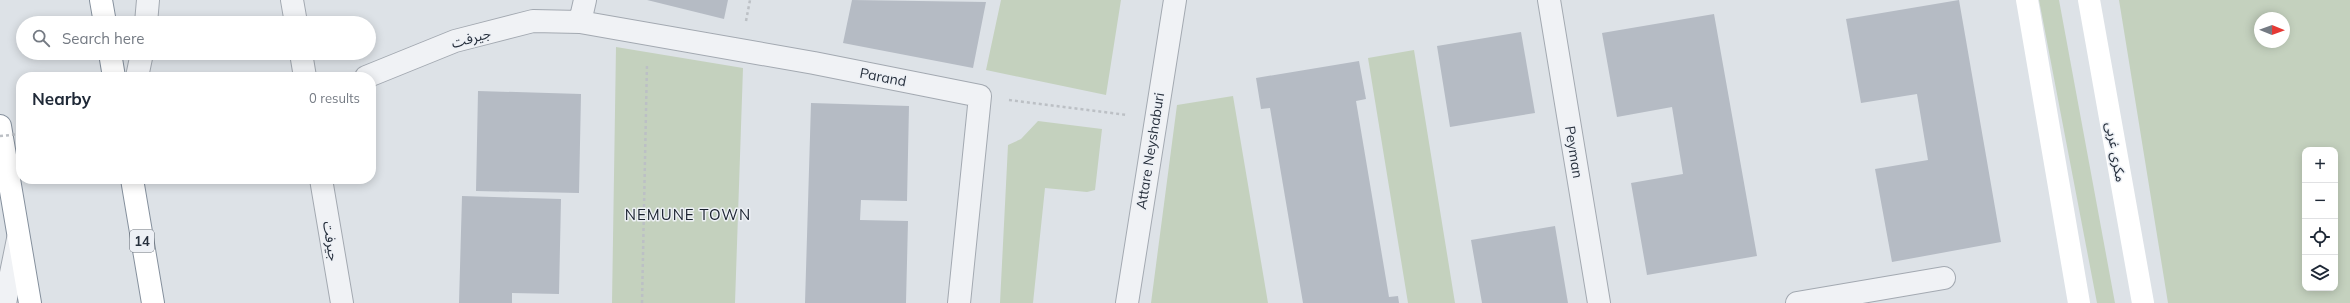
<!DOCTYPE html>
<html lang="en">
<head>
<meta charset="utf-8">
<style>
	:root { --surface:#fff; --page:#f2f2f3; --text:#1f2937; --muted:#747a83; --line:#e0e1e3 }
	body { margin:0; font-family:Mulish,"Noto Sans Arabic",sans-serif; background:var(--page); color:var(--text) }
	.controls { position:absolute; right:12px; bottom:12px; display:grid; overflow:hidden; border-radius:8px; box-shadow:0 2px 10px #0003 }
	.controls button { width:36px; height:36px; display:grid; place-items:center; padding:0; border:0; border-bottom:1px solid var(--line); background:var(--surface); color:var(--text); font:20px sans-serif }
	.compass { position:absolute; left:2254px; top:12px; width:36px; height:36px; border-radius:50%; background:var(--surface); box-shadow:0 2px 10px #0003; rotate:91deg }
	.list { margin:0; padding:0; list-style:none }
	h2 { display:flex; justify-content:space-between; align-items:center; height:52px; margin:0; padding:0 16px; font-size:17px }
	h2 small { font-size:13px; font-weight:400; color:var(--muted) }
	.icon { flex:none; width:22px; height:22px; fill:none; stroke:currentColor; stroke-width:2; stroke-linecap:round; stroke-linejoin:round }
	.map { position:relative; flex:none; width:2350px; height:303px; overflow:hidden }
	.search { position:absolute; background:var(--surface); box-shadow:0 2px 10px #0003; left:16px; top:16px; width:360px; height:44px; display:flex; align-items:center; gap:10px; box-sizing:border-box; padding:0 14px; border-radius:22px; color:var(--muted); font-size:15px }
	.panel { position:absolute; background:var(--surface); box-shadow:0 2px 10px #0003; left:16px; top:72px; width:360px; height:112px; border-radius:16px }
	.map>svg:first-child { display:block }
	.green { fill:#c4d1be; fill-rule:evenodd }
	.building { fill:#b5bbc4 }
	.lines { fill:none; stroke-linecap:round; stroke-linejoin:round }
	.street-casing { stroke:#a3a9b1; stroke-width:24 }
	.highway-casing { stroke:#85909d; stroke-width:24 }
	.path { stroke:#bcc0c5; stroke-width:2.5; stroke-dasharray:3 3; stroke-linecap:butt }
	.street { stroke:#f0f2f5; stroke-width:22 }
	.secondary { stroke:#fff; stroke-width:22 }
	.highway { stroke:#fff; stroke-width:22 }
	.path-bridge { stroke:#bcc0c5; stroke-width:2.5; stroke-dasharray:3 3; stroke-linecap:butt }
	.labels { text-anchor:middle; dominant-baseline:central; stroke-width:3; stroke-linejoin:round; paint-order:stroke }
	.shield { fill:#edf0f5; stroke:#626a74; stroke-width:1 }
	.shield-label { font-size:13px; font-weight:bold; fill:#27303d }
	.street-label { font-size:14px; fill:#27303d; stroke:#edf0f5 }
	.neighbourhood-label { font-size:15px; letter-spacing:1px; fill:#19212e; stroke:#edf0f5 }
</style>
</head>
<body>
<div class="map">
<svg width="2350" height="303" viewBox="0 0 2350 303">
	<rect width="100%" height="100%" fill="#dde2e7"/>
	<!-- green -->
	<path class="green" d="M1001,0H1121L1106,95L986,70Z
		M2039,0H2059L2115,303H2097Z
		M2119,0H2350V303H2168ZM2260,18H2284V42H2260ZM2305,150H2335V288H2305Z
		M616,47L743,68L735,303H612Z
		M1414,50L1455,303H1408L1368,58Z
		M1233,96L1268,303H1151L1177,105Z
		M1038,121L1102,129L1095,190L1087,192L1045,188L1033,303H1000L1008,145L1021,139Z"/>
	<!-- building -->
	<path class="building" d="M647,0H728L724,19Z
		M852,0L986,2L973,68L843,43Z
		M1959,0L2001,242L1892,262L1875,169L1928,160L1917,94L1861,103L1846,19Z
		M1714,14L1757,256L1647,275L1631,183L1683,174L1672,107L1617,117L1602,33Z
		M1521,32L1535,113L1450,127L1437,46Z
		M1359,61L1366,99L1356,101L1389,297L1398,296L1399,303H1303L1270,108L1261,109L1256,78Z
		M478,91L581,94L579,193L476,191Z
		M811,103L909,106L907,201L861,200L860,220L908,221L906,303H805Z
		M462,196L561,199L559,294L512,293V303H459Z
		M1555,226L1568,303H1482L1471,240Z"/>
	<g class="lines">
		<defs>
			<path id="street" d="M292,0L296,23
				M1549,0L1599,303
				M580,22L585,0
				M146,23L148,0
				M301,53L305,77
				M137,77L142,53
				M366,77L455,41L533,21L580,22L814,63L980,96L959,303
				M321,179L342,303
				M5,303L18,239
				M1127,303L1175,0
				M1797,303L1944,278"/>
			<path id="highway" d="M101,0L105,23
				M110,53L114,77
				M0,126L30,303
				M132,179L153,303"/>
		</defs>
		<!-- street casing -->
		<use href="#street" class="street-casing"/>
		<!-- highway casing -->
		<use href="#highway" class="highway-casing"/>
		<!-- path -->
		<path class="path" d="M746,21L750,0
			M1009,100L1127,115
			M642,303L647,63"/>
		<!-- street -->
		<use href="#street" class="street"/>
		<!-- secondary -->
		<path class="secondary" d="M2027,0L2079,303
			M2089,0L2143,303"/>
		<!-- highway -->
		<use href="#highway" class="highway"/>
		<!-- path-bridge -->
		<path class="path-bridge" d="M0,136L21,134"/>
	</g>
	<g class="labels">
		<!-- shield labels -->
		<rect class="shield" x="130" y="230" width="24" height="22" rx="3"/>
		<g class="shield-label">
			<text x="142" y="241">14</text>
		</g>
		<!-- street labels -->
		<g class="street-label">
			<text transform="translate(471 38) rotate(-16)">جیرفت</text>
			<text transform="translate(883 77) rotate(11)">Parand</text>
			<text transform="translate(1150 151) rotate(-81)">Attare Neyshaburi</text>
			<text transform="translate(1574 152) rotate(81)">Peyman</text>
			<text transform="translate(2116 152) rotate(80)">مکری غربی</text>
			<text transform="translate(331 241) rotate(81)">جيرفت</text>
		</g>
		<!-- neighbourhood labels -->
		<g class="neighbourhood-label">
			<text x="688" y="214">NEMUNE TOWN</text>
		</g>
	</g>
</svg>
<div class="controls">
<button>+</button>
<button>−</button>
<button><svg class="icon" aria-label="locate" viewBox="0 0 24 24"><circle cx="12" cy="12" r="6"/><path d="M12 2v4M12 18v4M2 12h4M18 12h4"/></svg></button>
<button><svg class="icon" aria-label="layers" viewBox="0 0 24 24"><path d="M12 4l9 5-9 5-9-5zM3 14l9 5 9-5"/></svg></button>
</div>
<svg class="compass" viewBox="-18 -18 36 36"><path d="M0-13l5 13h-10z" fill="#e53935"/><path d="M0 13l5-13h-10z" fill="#747a83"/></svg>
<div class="search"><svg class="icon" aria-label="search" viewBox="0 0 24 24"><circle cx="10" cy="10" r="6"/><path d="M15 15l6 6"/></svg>Search here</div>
<section class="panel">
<h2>Nearby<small>0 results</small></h2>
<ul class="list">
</ul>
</section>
</div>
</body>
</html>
